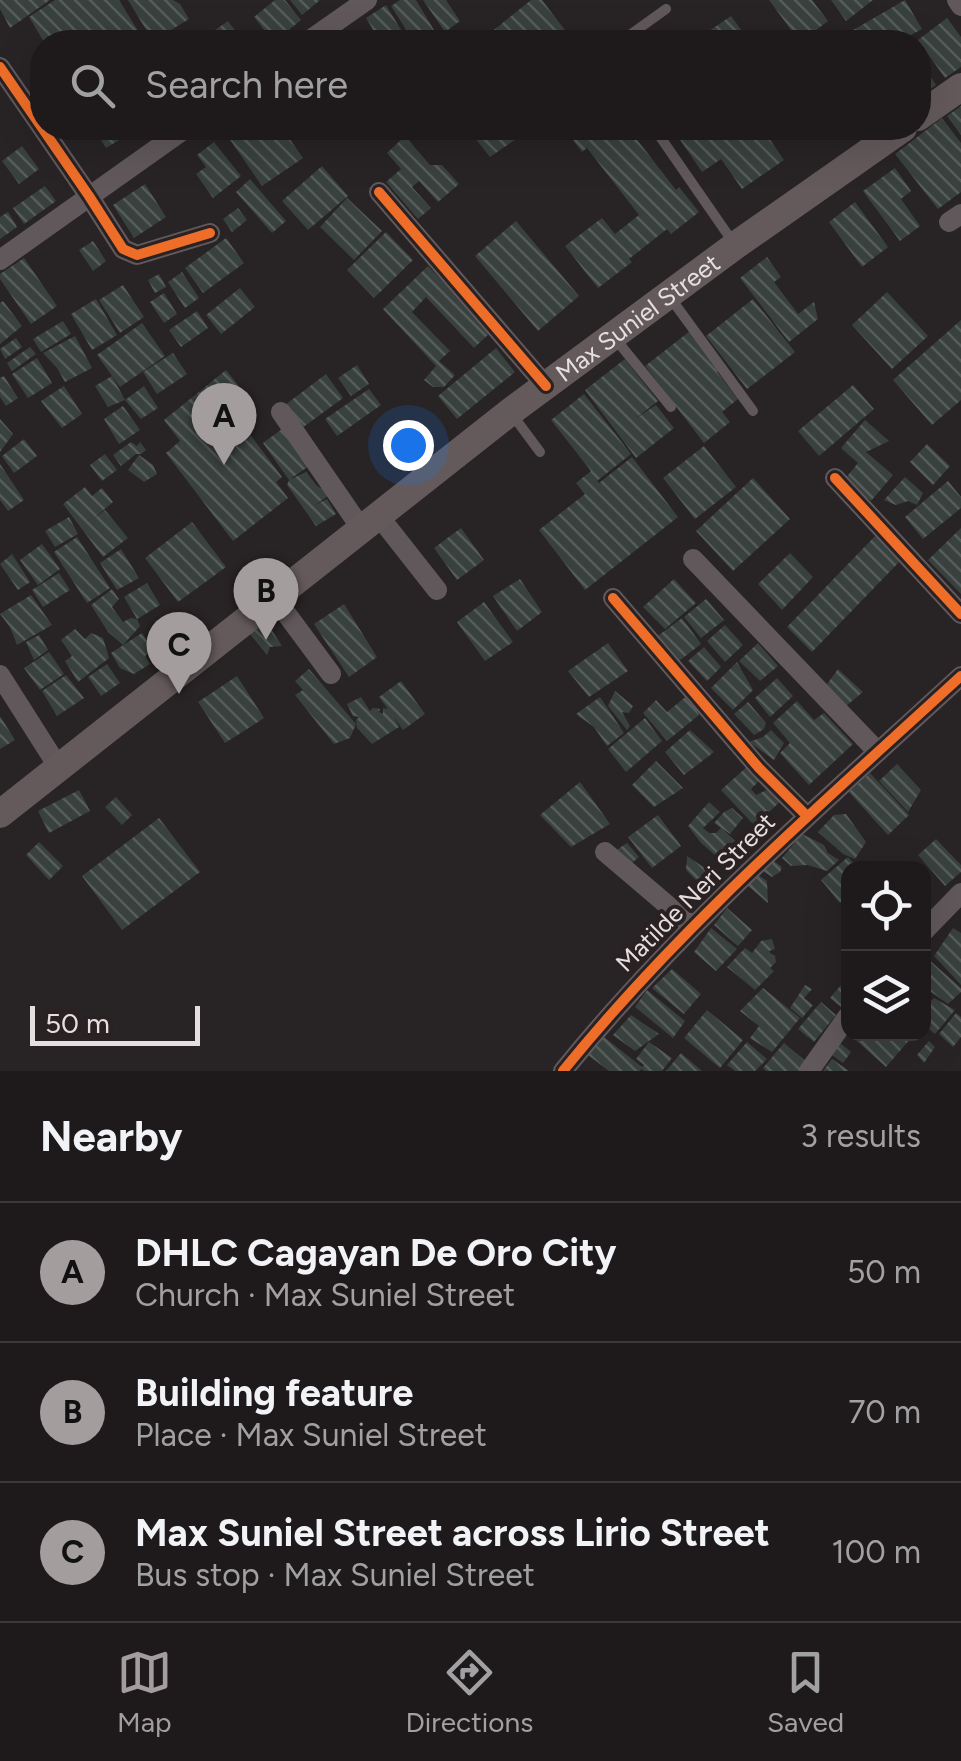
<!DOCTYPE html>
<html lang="en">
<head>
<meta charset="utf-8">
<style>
	:root { --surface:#1e1a1b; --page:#262324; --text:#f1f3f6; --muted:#a1a1a3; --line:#3c383a; --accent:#a39d9e }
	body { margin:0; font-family:Figtree,sans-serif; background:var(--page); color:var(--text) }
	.controls { position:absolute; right:30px; bottom:30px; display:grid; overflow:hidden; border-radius:20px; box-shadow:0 10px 40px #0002 }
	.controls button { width:90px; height:90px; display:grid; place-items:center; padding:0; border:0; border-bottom:2px solid var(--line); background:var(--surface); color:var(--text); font:50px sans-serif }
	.scale { position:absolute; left:30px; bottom:25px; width:170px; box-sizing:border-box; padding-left:10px; border:5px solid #e5dfe0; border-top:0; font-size:28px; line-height:35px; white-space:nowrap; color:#e5dfe0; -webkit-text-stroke:8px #2a2123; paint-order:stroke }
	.you { position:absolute; left:408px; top:445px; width:35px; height:35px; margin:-25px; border:8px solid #fff; border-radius:50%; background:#1a73e8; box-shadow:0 0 0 15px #1a73e833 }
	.badge { display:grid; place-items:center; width:65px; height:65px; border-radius:50%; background:var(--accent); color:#111; font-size:32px; font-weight:700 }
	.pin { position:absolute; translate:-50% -82px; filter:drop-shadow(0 2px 5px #0008) }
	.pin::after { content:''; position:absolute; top:52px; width:35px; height:30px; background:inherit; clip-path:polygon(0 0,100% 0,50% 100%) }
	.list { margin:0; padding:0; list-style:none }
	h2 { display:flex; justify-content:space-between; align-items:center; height:130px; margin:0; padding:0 40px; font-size:42px }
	h2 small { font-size:32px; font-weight:400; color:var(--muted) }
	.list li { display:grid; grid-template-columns:65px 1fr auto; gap:30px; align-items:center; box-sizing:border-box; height:140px; padding:0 40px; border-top:2px solid var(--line) }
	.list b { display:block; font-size:38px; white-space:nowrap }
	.list p { margin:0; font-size:32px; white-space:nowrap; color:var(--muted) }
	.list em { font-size:32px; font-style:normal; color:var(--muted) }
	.icon { flex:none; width:55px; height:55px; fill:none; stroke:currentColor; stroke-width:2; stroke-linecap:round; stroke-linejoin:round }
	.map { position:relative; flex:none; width:961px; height:1071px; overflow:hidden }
	.search { position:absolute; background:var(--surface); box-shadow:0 10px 40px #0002; left:30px; right:30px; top:30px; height:110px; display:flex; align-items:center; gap:25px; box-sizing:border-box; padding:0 35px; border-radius:40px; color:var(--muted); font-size:38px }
	.sheet { height:550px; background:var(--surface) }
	nav { display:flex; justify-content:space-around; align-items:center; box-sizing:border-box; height:140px; border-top:2px solid var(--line); background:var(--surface); font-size:28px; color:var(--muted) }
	nav a { display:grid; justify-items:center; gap:5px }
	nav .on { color:var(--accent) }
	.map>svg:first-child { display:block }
	.building { fill:url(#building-back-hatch) }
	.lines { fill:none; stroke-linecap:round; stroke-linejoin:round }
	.lane { stroke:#60585a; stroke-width:10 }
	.street { stroke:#60585a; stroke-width:20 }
	.secondary { stroke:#645a5b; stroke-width:28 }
	.cycleway-casing { stroke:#2a2123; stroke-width:16 }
	.cycleway { stroke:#ee6e29; stroke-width:10 }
	.labels { text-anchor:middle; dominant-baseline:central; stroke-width:8; stroke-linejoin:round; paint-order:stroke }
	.street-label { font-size:25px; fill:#e5dfe0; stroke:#2a2123 }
</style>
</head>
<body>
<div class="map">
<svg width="961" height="1071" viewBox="0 0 961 1071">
	<defs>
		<pattern id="building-back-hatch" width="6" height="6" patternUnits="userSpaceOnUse" patternTransform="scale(2.5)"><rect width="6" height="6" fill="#39413f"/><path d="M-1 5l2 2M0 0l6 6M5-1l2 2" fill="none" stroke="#565c5a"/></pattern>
	</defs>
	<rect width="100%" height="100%" fill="#282324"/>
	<!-- building -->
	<path class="building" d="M0,0H50L10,28L0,9Z
		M55,0H119L145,42H44L29,17Z
		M128,0H173L180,4L189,19L153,41Z
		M275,0H285L301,20L274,42L254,17Z
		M290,0H320L302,15Z
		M400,0H416L440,40L435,42H414L391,6Z
		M423,0H446L460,21L445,32Z
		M531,0H542L574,42H479Z
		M769,0H812L828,21L800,42Z
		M831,0H873L846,21Z
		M905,0L922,29L898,42H853L848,33Z
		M386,5L403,33L405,32L411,42H396L394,39L397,37L394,33L397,31L380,41L366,18Z
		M731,16L750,42H693Z
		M947,18L961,37V67L945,78L918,40Z
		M228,21L243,41L256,31L264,42H198Z
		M919,60L936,85L919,97Z
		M961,106V135L947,116Z
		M942,118L961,143V192L938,209L895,154Z
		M94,128H139L106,148Z
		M229,128H282L303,158L262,186L224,131Z
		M467,128H512L519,137L490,157Z
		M571,128H628L676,190L679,187L699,212L671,234L667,229L629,259L632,262L598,288L565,246L602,218L615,234L639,215L587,148L582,152L566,131Z
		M672,128H768L764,131L784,160L742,189L721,159L702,172Z
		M405,136L430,165H442L459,184L438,202L419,181L412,187L431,208L418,219L386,182L401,169L387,153Z
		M214,142L241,176L213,198L196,174L206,167L197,155Z
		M22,146L39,169L19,184L2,161Z
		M322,166L348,196L308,230L282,201Z
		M895,168L911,191L901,199L920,226L900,241L863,191Z
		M250,179L286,221L272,233L236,192Z
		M145,184L166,217L134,238L113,205Z
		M45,186L56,201L24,224L13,208Z
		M347,198L382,231L354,260L320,227Z
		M855,202L888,247L862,267L829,222Z
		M238,208L247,220L232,232L223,219Z
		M8,212L17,227L0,239V217Z
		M516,221L579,296L538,331L475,256Z
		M386,232L413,260L374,298L347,270Z
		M226,238L244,263L203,293L185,268Z
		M93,241L106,261L93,271L79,250Z
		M767,257L781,277L774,282L798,314L814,302L818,319L789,342L740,278Z
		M24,258L57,306L31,324L0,279V274Z
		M428,266L491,332L474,348L426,297L412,312L450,351L439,361L455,375L444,387H433L424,380L436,366L383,309Z
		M182,272L199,298L185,308L168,282Z
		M159,274L166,287L155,293L148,280Z
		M123,285L144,317L120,333L99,300Z
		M240,288L255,307L221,334L206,315Z
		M887,292L928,336L892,369L852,325Z
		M164,293L177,314L164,323L150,302Z
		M96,299L117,335L92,350L71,314Z
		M753,299L795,352L747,389L706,336Z
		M3,301L22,326L0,344V303Z
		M197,311L208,328L181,347L169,330Z
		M961,320V400L932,425L893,380Z
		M63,321L71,334L41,352L33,339Z
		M142,323L165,356L120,387L97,355Z
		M690,331L720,369L717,372L738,399L722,412L730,422L704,443L645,366Z
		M75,336L92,368L65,382L57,368L43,353Z
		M16,338L22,347L5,359L0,349Z
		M30,347L36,354L12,371L7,363Z
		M496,348L515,372L457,419L438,396Z
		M173,353L187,374L157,394L143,372Z
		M37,358L52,383L28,398L12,374Z
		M625,359L658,401L635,419L656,405L674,428L636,458L585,390Z
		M357,365L369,384L351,396L338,378Z
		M226,370L243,391L212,416L228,405L282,477L276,482L288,498L233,541L166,453L180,441L164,420Z
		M326,374L343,398L302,428L285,405Z
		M4,376L18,398L6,406L0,397V378Z
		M112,376L125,400L108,407L95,386Z
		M853,385L874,409L819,456L798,431Z
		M64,386L82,414L62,428L41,401Z
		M144,386L158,408L141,419L125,400Z
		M369,389L381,405L337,436L325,419Z
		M584,394L631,454L597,481L599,483L632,457L678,517L585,590L539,530L585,494L576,483L591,471L551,420Z
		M123,406L140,430L119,444L104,419Z
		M0,419L13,434L0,452Z
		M865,420L889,441L866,452L893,475L871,501L845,479L858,463L841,448Z
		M282,429L309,466L289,480L306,472L317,486L331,494L315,505L327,499L336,514L316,526L287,485L289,480L263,443Z
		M24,439L37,456L14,473L2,456Z
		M131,442L137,446L140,442L146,450L141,454H136L121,466L113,455Z
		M927,444L950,466L933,485L910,462Z
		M704,446L736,487L695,519L663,478Z
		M105,454L117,470L102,481L90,465Z
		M139,455L153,465L157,474L144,482L128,470Z
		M0,464L24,500L8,511L0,500Z
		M905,477L923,493L917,505L908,501L896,505L884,500Z
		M753,478L790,519L733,571L696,531Z
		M948,481L961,497V508L923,539L905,517Z
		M85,487L92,496L102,488L113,502L92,520L105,510L128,538L103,557L63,504Z
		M69,517L78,534L55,547L45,531Z
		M192,522L226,567L178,602L145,558Z
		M461,528L484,560L457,580L434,548Z
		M961,528V594L928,560Z
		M878,533L903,558L812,652L787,627Z
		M77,537L110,588L87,603L54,552Z
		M42,544L60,569L38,585L20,560Z
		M121,549L139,578L117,590L100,563Z
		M790,553L813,577L782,610L758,584Z
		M12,554L30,582L18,590L0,564Z
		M59,573L70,590L43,607L32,590Z
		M520,579L542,612L517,631L493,596Z
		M674,579L696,603L665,629L643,607Z
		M147,583L160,605L137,619L124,597Z
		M112,589L119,599L112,607L123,622L131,618L137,619L140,626L123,645L108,632L91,605Z
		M31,595L52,625L17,645L10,627L0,614Z
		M706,599L724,620L701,638L684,617Z
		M484,602L513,642L485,661L457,622Z
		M344,604L377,657L349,677L314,624Z
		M176,617L191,638L163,657L149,636Z
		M682,618L701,644L675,664L655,638Z
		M266,621L282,646L270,647L267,655L250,634Z
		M725,625L743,645L725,662L707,641Z
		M75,629L85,639L91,633L103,638L109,658L78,682L65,661L72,656L61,640Z
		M142,633L153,650L145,656L150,664L134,674L120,668L111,653Z
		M39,635L48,650L34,660L26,642Z
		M608,643L628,671L589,697L568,671Z
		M758,643L778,666L760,681L739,661Z
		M704,647L721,667L707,681L688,661Z
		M49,652L64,674L40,690L24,668Z
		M737,662L753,690L733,710L711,688Z
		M107,664L120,683L101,696L88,677Z
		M309,669L356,724L350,738L334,744L295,695L303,690L295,681Z
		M838,669L863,692L846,706L825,687Z
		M66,675L84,698L57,716L42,691Z
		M237,676L264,718L225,743L198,702Z
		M777,678L793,696L770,717L755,698Z
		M401,681L425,714L403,730L394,717L399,727L372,744L357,728L356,720L359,717L353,716L347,704L361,697L370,711L373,708L380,709L379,712L383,714V708L388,709L379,697Z
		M615,691L633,706L629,713L622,712L630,726L627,730L608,706Z
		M689,694L699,715L667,741L643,713L656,700L667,712Z
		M600,697L624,733L607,746L594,727L576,714Z
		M797,701L814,720L824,713L853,744L809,785L780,753L790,743L773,723Z
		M748,702L766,723L764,729L754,735L734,714Z
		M0,716L15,740L0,749Z
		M645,718L662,741L626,772L608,749Z
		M690,730L714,752L684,775L665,752Z
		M771,730L784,743L774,760L749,742L763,737Z
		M656,761L683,788L654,807L632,785Z
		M750,764L762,778L751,789L756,795L771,788L782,800L756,824H753L721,790Z
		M897,764L921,790L908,812L879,781Z
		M870,773L909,815L888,835L849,792Z
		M580,782L610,824L571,847L540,815Z
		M79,790L90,811L49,833L38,811Z
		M116,797L132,815L122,825L105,807Z
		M709,802L720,812L703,828L709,833H716L721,828L735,841L715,855L701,843L688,826Z
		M732,808L743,818L730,834L714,823L724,812Z
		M846,814L866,842L855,859L843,854L818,832L834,815Z
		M658,815L681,846L652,868L628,837Z
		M159,818L200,872L122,930L82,876Z
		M802,834L824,845L828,853L839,860L827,871L808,865L791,866L782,858Z
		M936,839L961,865V872L945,886L918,855Z
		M39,842L63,866L49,880L26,855Z
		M627,843L639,857L628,866L615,851Z
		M687,856L712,873L701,885L686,870Z
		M767,856L782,867L780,872L772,877L758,868Z
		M848,857L858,868H848V896L840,903L821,880Z
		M757,874L767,881L768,903L748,886Z
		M727,908L752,930L738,946L714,925Z
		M711,928L737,949L716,971L694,952Z
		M953,928L961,933V985L934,956Z
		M772,939L775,949L769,951L770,953L775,956L776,962L770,968L774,971L755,990L727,967L745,948L752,953L761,941Z
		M927,958L961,988V992L948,1004L924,987V962Z
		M672,969L701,994L684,1014L652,988Z
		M805,985L812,989L804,998L813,1005L802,1018L790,1008Z
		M841,985L848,991V1008L846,1011L830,998Z
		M763,988L800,1018L772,1052L750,1038L759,1026L740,1011Z
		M647,990L685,1021L673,1038L635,1007Z
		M934,998L955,1010L935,1034L924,1025V1008Z
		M821,1002L836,1015L814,1042L798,1029Z
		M707,1010L743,1040L720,1068L684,1038Z
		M956,1013L961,1017V1037L953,1047L939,1034Z
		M631,1015L659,1034L635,1051L613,1035Z
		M849,1034H908L912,1037L886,1067Z
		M604,1037L642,1067L644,1065L636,1059L649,1042L672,1058L662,1071H644L641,1069L640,1071H609L588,1055Z
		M929,1041L935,1047L924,1063L917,1055Z
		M747,1042L767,1059L755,1071H735L727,1065Z
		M784,1043L809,1064L803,1071H766L763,1068Z
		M840,1043L851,1052L843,1063L832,1055Z
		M681,1053L702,1071H666Z
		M832,1059L849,1071H823Z"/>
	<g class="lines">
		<!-- lane -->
		<path class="lane" d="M620,42L666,9
			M654,128L735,245
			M669,296L753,411
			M613,336L671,407
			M511,413L540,452"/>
		<!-- street -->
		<path class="street" d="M957,0L961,6
			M307,42L367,0
			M0,67L89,196L123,249L137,255L210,233
			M379,192L546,386
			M949,222L961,214
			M0,260L186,128
			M281,412L361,528
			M835,478L961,614
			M378,515L437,590
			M693,559L878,752
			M274,597L331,674
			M613,598L759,768L807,816
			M0,675L59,768
			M605,852L692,926
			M924,931L961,893
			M563,1071C681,925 823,803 961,676
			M809,1071L848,1016"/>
		<!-- secondary -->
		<g class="secondary">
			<path d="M918,117L961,87"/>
			<path id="s1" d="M0,814L510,412L736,245L903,128"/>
		</g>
		<defs>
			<path id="cycleway" d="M0,67L89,196L123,249L137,255L210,233
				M379,192L546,386
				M835,478L961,614
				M613,598L759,768L807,816
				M563,1071C681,925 823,803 961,676"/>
		</defs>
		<!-- cycleway casing -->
		<use href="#cycleway" class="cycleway-casing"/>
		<!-- cycleway -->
		<use href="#cycleway" class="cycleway"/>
	</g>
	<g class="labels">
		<!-- street labels -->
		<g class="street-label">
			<text stroke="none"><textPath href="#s1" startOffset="808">Max Suniel Street</textPath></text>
			<text transform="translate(695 892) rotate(-45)">Matilde Neri Street</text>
		</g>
	</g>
</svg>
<div class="controls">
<button><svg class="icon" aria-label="locate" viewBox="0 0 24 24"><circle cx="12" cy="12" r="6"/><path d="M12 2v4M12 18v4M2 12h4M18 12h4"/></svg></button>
<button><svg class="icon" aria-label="layers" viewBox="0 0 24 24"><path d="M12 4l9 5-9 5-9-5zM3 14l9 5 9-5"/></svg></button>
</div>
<div class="scale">50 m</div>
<div class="you"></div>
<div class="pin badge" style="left:224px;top:465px">A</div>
<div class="pin badge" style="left:266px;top:640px">B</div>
<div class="pin badge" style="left:179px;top:694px">C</div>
<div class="search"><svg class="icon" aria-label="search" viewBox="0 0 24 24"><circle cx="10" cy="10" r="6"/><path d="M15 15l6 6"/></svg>Search here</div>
</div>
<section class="sheet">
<h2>Nearby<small>3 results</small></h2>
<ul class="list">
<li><span class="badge">A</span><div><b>DHLC Cagayan De Oro City</b><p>Church · Max Suniel Street</p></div><em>50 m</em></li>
<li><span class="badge">B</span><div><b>Building feature</b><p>Place · Max Suniel Street</p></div><em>70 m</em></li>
<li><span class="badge">C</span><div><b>Max Suniel Street across Lirio Street</b><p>Bus stop · Max Suniel Street</p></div><em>100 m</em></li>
</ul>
</section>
<nav>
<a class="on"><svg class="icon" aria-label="map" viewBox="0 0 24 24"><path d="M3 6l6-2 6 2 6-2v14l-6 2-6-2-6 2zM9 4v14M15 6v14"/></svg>Map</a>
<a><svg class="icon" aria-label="directions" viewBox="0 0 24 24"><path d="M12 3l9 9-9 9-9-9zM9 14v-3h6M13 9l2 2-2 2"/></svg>Directions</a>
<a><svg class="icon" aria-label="saved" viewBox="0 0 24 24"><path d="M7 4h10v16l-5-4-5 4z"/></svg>Saved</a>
</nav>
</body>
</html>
